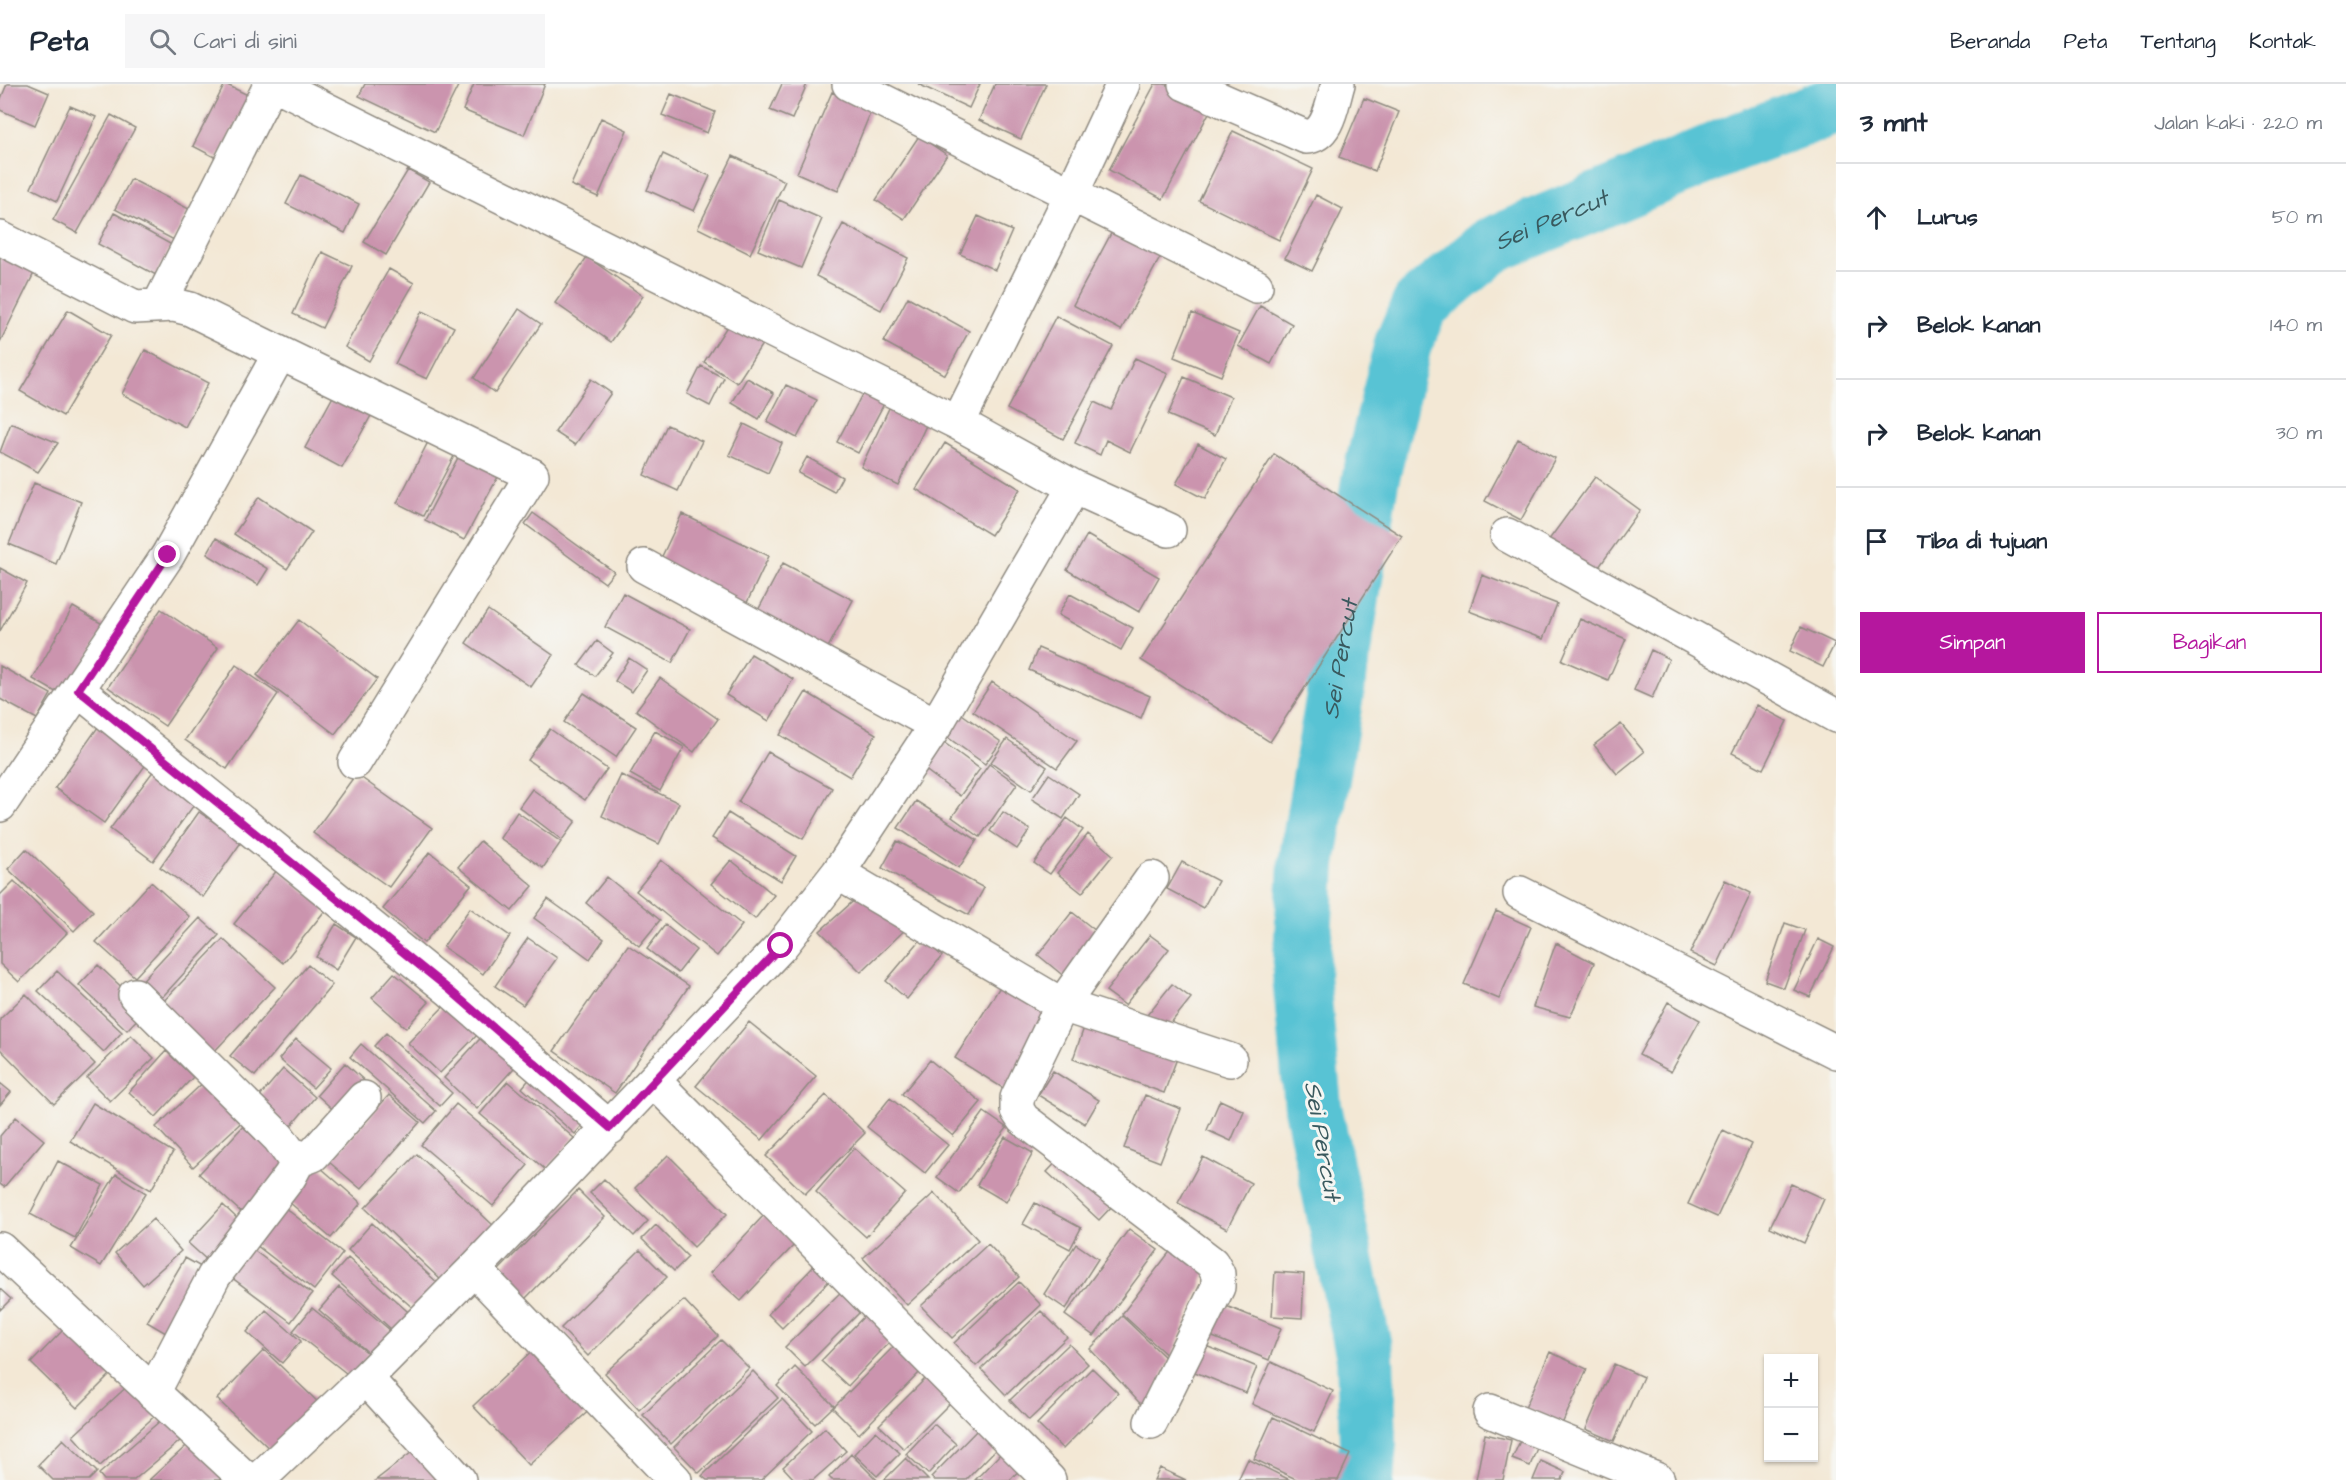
<!DOCTYPE html>
<html lang="id">
<head>
<meta charset="utf-8">
<style>
	:root { --surface:#fff; --page:#f6f6f7; --text:#1f2937; --muted:#747a83; --line:#e0e1e3; --accent:#b5179e }
	body { margin:0; font-family:"Architects Daughter",sans-serif; background:var(--page); color:var(--text) }
	.controls { position:absolute; right:18px; bottom:18px; display:grid; overflow:hidden; border-radius:0px; box-shadow:0 2px 4px #0004 }
	.controls button { width:54px; height:54px; display:grid; place-items:center; padding:0; border:0; border-bottom:2px solid var(--line); background:var(--surface); color:var(--text); font:30px sans-serif }
	.stop { position:absolute; width:18px; height:18px; margin:-14px; border:4px solid #b5179e; border-radius:50%; background:#fff }
	.stop.end { background:#b5179e; border-color:#fff; box-shadow:0 2px 6px #0008 }
	.list { margin:0; padding:0; list-style:none }
	h2 { display:flex; justify-content:space-between; align-items:center; height:78px; margin:0; padding:0 24px; font-size:26px }
	h2 small { font-size:20px; font-weight:400; color:var(--muted) }
	.list li { display:grid; grid-template-columns:39px 1fr auto; gap:18px; align-items:center; box-sizing:border-box; height:108px; padding:0 24px; border-top:2px solid var(--line) }
	.list b { display:block; font-size:22px; white-space:nowrap }
	.list em { font-size:20px; font-style:normal; color:var(--muted) }
	.actions { display:flex; gap:12px; padding:18px 24px }
	.actions a { flex:1; padding:14px 0; border:2px solid var(--accent); border-radius:0px; text-align:center; font-size:21px; color:var(--accent) }
	.actions .main { background:var(--accent); color:#fff }
	.icon { flex:none; width:33px; height:33px; fill:none; stroke:currentColor; stroke-width:2; stroke-linecap:round; stroke-linejoin:round }
	.map { position:relative; flex:none; width:1836px; height:1396px; overflow:hidden }
	header { display:flex; align-items:center; gap:36px; box-sizing:border-box; height:84px; padding:0 30px; background:var(--surface); border-bottom:2px solid var(--line) }
	header strong { font-size:28px }
	nav { display:flex; gap:33px; margin-inline-start:auto; font-size:21px }
	.search { width:420px; height:54px; background:var(--page); display:flex; align-items:center; gap:15px; box-sizing:border-box; padding:0 21px; border-radius:0px; color:var(--muted); font-size:22px }
	main { display:flex }
	aside { flex:1; background:var(--surface) }
	.map>svg:first-child { display:block }
	.lines { fill:none; stroke-linecap:round; stroke-linejoin:round }
	.river { stroke:#59c3d4; stroke-width:58 }
	.building { fill:#cb94ae }
	.minor-casing { stroke:#8f8a80; stroke-width:36 }
	.minor { stroke:#fff; stroke-width:33 }
	.route { stroke:#b5179e; stroke-width:8 }
	.labels { text-anchor:middle; dominant-baseline:central; stroke-width:6; stroke-linejoin:round; paint-order:stroke }
	.water-label { font-size:24px; font-style:italic; fill:#39595e; stroke:#f6f6f2 }
</style>
</head>
<body>
<header>
<strong>Peta</strong>
<div class="search"><svg class="icon" aria-label="search" viewBox="0 0 24 24"><circle cx="10" cy="10" r="6"/><path d="M15 15l6 6"/></svg>Cari di sini</div>
<nav><a>Beranda</a><a>Peta</a><a>Tentang</a><a>Kontak</a></nav>
</header>
<main>
<div class="map">
<svg width="1836" height="1396" viewBox="0 0 1836 1396">
	<rect width="100%" height="100%" fill="#f6f6f2"/>
	<filter id="ink" filterUnits="userSpaceOnUse"><feTurbulence type="fractalNoise" baseFrequency=".0167" numOctaves="2"/><feDisplacementMap in="SourceGraphic" scale="12" xChannelSelector="R" yChannelSelector="G"/><feConvolveMatrix kernelMatrix="1 2 1 2 8 2 1 2 1" color-interpolation-filters="sRGB"/></filter>
	<filter id="wash" filterUnits="userSpaceOnUse"><feTurbulence type="fractalNoise" baseFrequency=".008" numOctaves="4" result="noise"/><feDisplacementMap in="SourceGraphic" scale="24" xChannelSelector="R" yChannelSelector="G"/><feGaussianBlur stdDeviation="1.35" result="paint"/><feColorMatrix in="noise" values="0 0 0 0 0 0 0 0 0 0 0 0 0 0 0 0 0 1.4 0 .05"/><feComposite in="paint" operator="in"/></filter>
	<g filter="url(#wash)">
		<rect width="100%" height="100%" fill="#f3e8d5"/>
		<g class="lines">
			<!-- river -->
			<path class="river" id="s1" d="M1365,1396L1368,1358L1365,1273L1313,1023L1301,892L1307,780L1370,397L1403,260L1420,221L1491,162L1735,59L1836,21"/>
		</g>
		<g id="blocks">
			<!-- building -->
			<path class="building" d="M7,0H28L49,9L35,41L0,26V17Z
				M225,0L250,12L218,75L193,62Z
				M365,0H459L435,48L359,12Z
				M474,0H545L524,51L463,26Z
				M782,0H807L792,35L770,26Z
				M918,0H980L969,24Z
				M995,0H1046L1021,55L979,36Z
				M1155,0H1165L1211,25L1163,115L1109,86Z
				M832,8L872,25L838,107L797,89Z
				M671,10L715,28L707,49L662,31Z
				M1364,14L1399,28L1375,87L1339,73Z
				M70,22L96,33L57,117L31,104Z
				M111,31L135,44L77,149L53,136Z
				M601,34L627,46L598,113L571,101Z
				M1233,47L1313,85L1279,156L1199,117Z
				M919,52L947,71L904,135L876,116Z
				M663,70L710,92L694,127L647,106Z
				M733,72L785,97L750,170L698,144Z
				M408,86L429,98L386,171L364,158Z
				M301,91L359,120L345,149L286,120Z
				M131,95L189,125L174,156L115,125Z
				M1316,111L1343,125L1312,187L1285,174Z
				M779,116L822,135L801,184L758,166Z
				M114,129L172,161L156,191L98,160Z
				M978,132L1012,147L995,186L960,170Z
				M843,140L908,174L881,226L816,192Z
				M1114,144L1162,170L1121,246L1073,221Z
				M0,160L39,179L0,258Z
				M322,168L352,182L322,244L293,230Z
				M587,173L643,212L611,258L555,219Z
				M389,185L414,199L369,277L345,263Z
				M908,213L969,247L945,291L884,258Z
				M1260,222L1292,240L1271,280L1238,262Z
				M519,225L541,240L495,309L474,294Z
				M68,226L111,251L63,332L20,307Z
				M422,227L454,243L427,295L395,280Z
				M1192,229L1239,249L1221,292L1174,273Z
				M1056,232L1113,262L1063,355L1007,325Z
				M733,233L766,254L737,299L704,278Z
				M145,266L208,299L185,343L122,310Z
				M1135,274L1168,289L1130,368L1106,356L1100,371L1075,359L1094,318L1111,326Z
				M701,282L724,294L710,322L687,310Z
				M1184,293L1231,313L1215,351L1168,331Z
				M747,294L774,309L759,335L732,319Z
				M591,295L611,309L575,361L555,348Z
				M786,301L817,316L797,354L767,338Z
				M867,301L888,312L858,369L837,358Z
				M336,307L373,328L342,384L305,364Z
				M892,318L929,335L898,401L861,383Z
				M11,339L58,359L38,388L0,368Z
				M744,340L782,359L768,389L729,371Z
				M667,341L702,357L678,407L644,391Z
				M1518,355L1555,374L1521,436L1485,417Z
				M428,358L454,372L423,432L397,419Z
				M945,359L1020,405L991,451L916,405Z
				M1198,360L1226,375L1205,415L1176,400Z
				M461,368L500,389L464,456L425,436Z
				M1274,370L1402,452L1270,658L1141,576Z
				M807,373L842,393L834,408L798,389Z
				M1595,393L1640,426L1594,490L1548,457Z
				M34,399L81,418L56,480L9,460Z
				M259,413L312,448L287,485L234,450Z
				M533,429L614,488L605,499L525,440Z
				M682,430L769,472L743,527L656,485Z
				M1087,451L1159,493L1139,528L1067,486Z
				M216,454L268,485L258,501L207,470Z
				M783,479L853,516L824,571L754,534Z
				M0,484L27,499L0,547Z
				M1482,491L1557,520L1543,555L1469,527Z
				M623,509L690,545L672,579L605,543Z
				M1070,510L1133,544L1121,566L1058,531Z
				M73,523L106,542L66,614L33,595Z
				M161,525L218,564L165,642L108,603Z
				M488,526L553,571L531,603L466,559Z
				M1580,535L1626,555L1608,596L1562,576Z
				M299,536L377,595L335,650L257,591Z
				M1801,543L1835,559L1823,583L1790,567Z
				M597,557L613,569L595,592L579,581Z
				M1038,564L1150,612L1141,634L1029,586Z
				M1651,566L1669,575L1652,614L1634,606Z
				M751,570L793,595L769,637L726,611Z
				M629,574L647,586L632,608L615,597Z
				M236,581L278,610L227,685L185,656Z
				M0,582L51,610L37,635L0,615Z
				M660,594L718,635L694,668L636,626Z
				M992,598L1077,657L1057,684L973,627Z
				M806,608L876,650L850,693L780,651Z
				M584,609L636,643L616,673L564,638Z
				M1757,621L1787,637L1763,685L1732,669Z
				M959,628L1001,658L985,680L943,650Z
				M103,636L152,672L104,739L55,704Z
				M1621,640L1644,668L1617,690L1594,661Z
				M550,645L607,685L585,716L528,676Z
				M655,647L684,663L660,707L630,690Z
				M939,655L980,685L960,712L919,681Z
				M1007,655L1047,683L1031,706L991,678Z
				M768,668L832,704L803,755L738,718Z
				M160,678L202,710L153,777L110,745Z
				M989,680L1017,700L980,753L952,733Z
				M356,690L432,744L389,803L313,749Z
				M1049,690L1079,710L1063,735L1032,715Z
				M621,691L679,719L659,760L602,732Z
				M532,705L576,737L562,756L519,723Z
				M916,717L977,756L959,784L898,744Z
				M199,728L242,757L203,813L160,783Z
				M517,728L561,758L543,784L500,754Z
				M1003,728L1030,746L1017,765L990,747Z
				M728,729L796,772L781,797L712,754Z
				M1067,734L1083,746L1050,790L1034,779Z
				M1088,750L1113,771L1082,809L1057,789Z
				M480,757L533,802L512,827L458,783Z
				M897,757L984,804L969,831L882,784Z
				M26,765L93,827L74,847L8,785Z
				M430,768L471,801L424,859L383,825Z
				M661,776L742,841L717,872L636,807Z
				M731,776L774,811L755,835L711,800Z
				M1182,778L1218,797L1203,824L1167,805Z
				M278,785L327,824L283,879L234,840Z
				M607,793L660,836L639,862L586,819Z
				M1725,796L1751,809L1717,882L1690,869Z
				M14,797L67,849L19,898L0,880V811Z
				M151,798L190,833L135,893L96,858Z
				M859,812L910,841L861,888L820,847Z
				M548,815L604,855L590,875L534,834Z
				M470,824L510,852L483,890L443,863Z
				M1496,827L1531,843L1499,915L1464,900Z
				M1072,828L1101,851L1066,894L1038,871Z
				M200,834L219,851L155,921L136,903Z
				M1785,839L1805,846L1784,904L1765,897Z
				M336,840L356,853L336,886L316,873Z
				M665,841L696,866L678,889L647,865Z
				M1150,851L1169,865L1125,921L1106,907Z
				M528,854L557,874L523,921L495,902Z
				M922,854L942,872L907,915L886,897Z
				M223,855L275,903L210,972L158,923Z
				M1818,855L1834,863L1810,913L1794,906Z
				M1556,859L1594,879L1570,933L1533,923Z
				M628,861L689,902L615,1009L554,967Z
				M98,881L146,926L127,946L79,901Z
				M308,881L332,901L255,992L230,972Z
				M57,887L122,948L104,968L38,907Z
				M394,889L429,918L406,944L372,914Z
				M1003,898L1053,929L1006,1006L955,974Z
				M1172,900L1191,914L1166,945L1147,931Z
				M26,910L95,980L54,1020L0,965V935Z
				M449,917L481,947L440,989L408,959Z
				M1668,918L1700,936L1671,988L1639,971Z
				M1087,935L1179,969L1164,1009L1073,975Z
				M749,938L816,992L762,1056L696,1002Z
				M489,945L522,975L477,1025L444,994Z
				M386,949L452,1009L440,1022L374,962Z
				M131,951L154,974L110,1017L87,994Z
				M296,955L331,984L313,1004L279,975Z
				M361,960L436,1027L425,1039L350,973Z
				M166,967L193,993L156,1033L129,1008Z
				M930,976L981,1018L953,1052L902,1010Z
				M345,979L369,1001L340,1032L317,1011Z
				M283,985L315,1013L286,1048L253,1020Z
				M537,986L590,1032L575,1050L522,1004Z
				M1053,987L1099,1016L1085,1040L1038,1011Z
				M209,993L247,1033L193,1083L156,1043Z
				M508,997L574,1054L546,1086L480,1030Z
				M0,999L11,1008L0,1021Z
				M389,1011L420,1038L361,1105L329,1078Z
				M826,1011L865,1049L805,1110L766,1072Z
				M1145,1011L1181,1025L1160,1078L1124,1064Z
				M890,1014L948,1061L925,1089L867,1043Z
				M1220,1016L1244,1027L1231,1057L1207,1046Z
				M93,1019L173,1068L151,1106L70,1057Z
				M456,1020L528,1081L493,1122L421,1061Z
				M984,1028L1007,1044L959,1109L937,1093Z
				M16,1033L44,1056L4,1103L0,1100V1052Z
				M247,1038L290,1077L242,1129L199,1090Z
				M1723,1046L1751,1060L1717,1133L1688,1120Z
				M1005,1053L1033,1069L1006,1118L977,1101Z
				M854,1064L905,1109L866,1153L816,1108Z
				M417,1070L494,1142L442,1197L365,1124Z
				M668,1071L727,1130L694,1163L635,1104Z
				M1063,1071L1115,1119L1099,1136L1047,1088Z
				M1203,1073L1251,1099L1227,1145L1178,1119Z
				M312,1076L361,1119L331,1154L282,1112Z
				M58,1077L103,1101L75,1154L30,1130Z
				M116,1090L146,1109L101,1182L71,1164Z
				M604,1095L648,1137L634,1152L590,1109Z
				M1791,1100L1824,1115L1804,1159L1770,1143Z
				M578,1106L605,1133L524,1216L496,1189Z
				M934,1109L978,1156L907,1221L863,1174Z
				M1035,1119L1081,1144L1070,1165L1023,1140Z
				M280,1120L343,1169L314,1206L251,1157Z
				M223,1121L242,1139L208,1177L188,1159Z
				M764,1131L795,1160L741,1217L710,1189Z
				M153,1135L181,1167L143,1201L115,1169Z
				M372,1139L439,1200L415,1226L348,1166Z
				M656,1141L688,1173L674,1187L642,1155Z
				M1129,1145L1158,1166L1094,1252L1065,1231Z
				M988,1160L1019,1193L952,1254L921,1222Z
				M1076,1160L1098,1175L1066,1225L1044,1210Z
				M1175,1161L1207,1186L1171,1275L1122,1230Z
				M248,1162L312,1210L291,1238L227,1190Z
				M640,1166L667,1193L588,1272L561,1244Z
				M185,1174L210,1188L171,1252L147,1238Z
				M348,1174L416,1235L400,1253L332,1192Z
				M814,1182L829,1197L782,1244L768,1230Z
				M1275,1188L1304,1190L1302,1234L1272,1232Z
				M1019,1198L1041,1221L976,1282L954,1259Z
				M848,1201L867,1221L805,1283L785,1263Z
				M339,1203L397,1252L377,1276L319,1226Z
				M0,1205L11,1215L0,1226Z
				M684,1216L718,1252L639,1326L605,1289Z
				M1216,1218L1281,1244L1269,1276L1203,1249Z
				M312,1224L369,1270L351,1293L293,1247Z
				M871,1225L897,1250L848,1302L821,1277Z
				M266,1226L301,1257L282,1279L247,1248Z
				M1041,1227L1067,1253L1006,1311L981,1285Z
				M1122,1232L1169,1277L1147,1327L1090,1265Z
				M66,1243L112,1289L77,1324L31,1279Z
				M721,1256L749,1284L671,1360L643,1331Z
				M899,1257L925,1283L859,1350L833,1324Z
				M1069,1260L1088,1280L1029,1336L1010,1316Z
				M537,1262L594,1322L529,1381L473,1322Z
				M1206,1262L1257,1283L1246,1309L1195,1288Z
				M264,1266L321,1321L275,1370L217,1315Z
				M1550,1268L1587,1285L1562,1340L1525,1324Z
				M1271,1278L1333,1307L1314,1348L1252,1320Z
				M1614,1280L1643,1293L1614,1357L1586,1345Z
				M795,1283L834,1322L815,1340L777,1302Z
				M1092,1284L1118,1309L1063,1365L1037,1340Z
				M753,1287L778,1314L699,1389L674,1363Z
				M930,1290L955,1314L904,1365L879,1341Z
				M132,1298L159,1328L100,1382L73,1352Z
				M782,1315L812,1347L761,1396H707L702,1392Z
				M168,1330L187,1351L134,1396H104L99,1390Z
				M1273,1333L1350,1370L1338,1396H1298L1254,1375Z
				M934,1340L956,1360L928,1390L906,1370Z
				M983,1340L1002,1359L966,1396H934L931,1393Z
				M825,1344L846,1367L813,1396H795L783,1383Z
				M876,1347L900,1369L877,1392L854,1370Z
				M1485,1350L1511,1356L1503,1396H1476Z
				M195,1354L235,1396H149Z
				M63,1355L97,1388L89,1396H53L38,1381Z
				M1520,1357L1537,1364L1530,1382L1512,1375Z
				M1006,1364L1024,1381L1010,1396H975Z
				M416,1365L441,1396H376Z
				M851,1370L877,1396H832L829,1393Z
				M906,1374L928,1396H884Z
				M1248,1375L1290,1396H1238Z
				M1541,1377L1565,1388L1562,1396H1533Z
				M1160,1384L1186,1396H1154Z"/>
		</g>
	</g>
	<g filter="url(#ink)">
		<use href="#blocks" fill-opacity="0" stroke="#8f8a80" stroke-width="1.5"/>
		<g class="lines">
			<defs>
				<path id="minor" d="M275,0L958,339L1074,403
					M849,0L1256,202
					M1185,0L1306,53C1329,52 1332,19 1338,0
					M0,154L135,223L174,221L190,225L280,269L168,471L0,721
					M159,221L271,0
					M280,269L532,391L355,678
					M958,339L1072,109L1123,0
					M1507,451L1836,632
					M644,482L936,641
					M78,606L451,907L610,1044
					M838,789L1062,921L1230,976
					M1520,809L1836,968
					M135,911L279,1054L297,1079L290,1092L214,1192L153,1309
					M654,997L1049,1396
					M291,1070L305,1074L313,1071L364,1014
					M0,1165L247,1396
					M474,1185L675,1396
					M366,1294L459,1396
					M1490,1327L1658,1396
					M1151,1338L1218,1203V1190L1212,1179L1023,1035L1017,1026V1014L1062,921L1152,794
					M258,1396L366,1294L474,1185L781,862L838,789L936,641L1074,403L1169,446"/>
			</defs>
			<!-- minor casing -->
			<use href="#minor" class="minor-casing"/>
			<!-- minor -->
			<use href="#minor" class="minor"/>
		</g>
	</g>
	<g class="lines" filter="url(#ink)">
		<!-- route -->
		<path class="route" d="M168,471L78,606L451,907L610,1044L781,862"/>
	</g>
	<g class="labels">
		<!-- water labels -->
		<g class="water-label">
			<text stroke="none"><textPath href="#s1" startOffset="1352">Sei Percut</textPath></text>
			<text stroke="none"><textPath href="#s1" startOffset="830">Sei Percut</textPath></text>
			<text transform="translate(1322 1057) rotate(80)">Sei Percut</text>
		</g>
	</g>
</svg>
<div class="controls">
<button>+</button>
<button>−</button>
</div>
<div class="stop" style="left:781px;top:862px"></div>
<div class="stop end" style="left:168px;top:471px"></div>
</div>
<aside>
<h2>3 mnt<small>Jalan kaki · 220 m</small></h2>
<ul class="list">
<li><svg class="icon" aria-label="ahead" viewBox="0 0 24 24"><path d="M12 20V5M6 11l6-6 6 6"/></svg><div><b>Lurus</b></div><em>50 m</em></li>
<li><svg class="icon" aria-label="right" viewBox="0 0 24 24"><path d="M7 20v-9h11M14 6l5 5-5 5"/></svg><div><b>Belok kanan</b></div><em>140 m</em></li>
<li><svg class="icon" aria-label="right" viewBox="0 0 24 24"><path d="M7 20v-9h11M14 6l5 5-5 5"/></svg><div><b>Belok kanan</b></div><em>30 m</em></li>
<li><svg class="icon" aria-label="arrive" viewBox="0 0 24 24"><path d="M6 21V4h12l-3 4 3 4H6"/></svg><div><b>Tiba di tujuan</b></div></li>
</ul>
<div class="actions"><a class="main">Simpan</a><a>Bagikan</a></div>
</aside>
</main>
</body>
</html>
